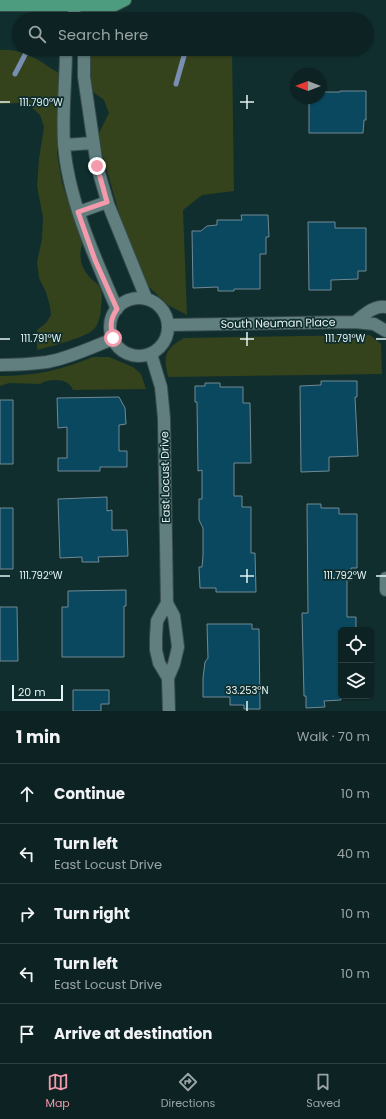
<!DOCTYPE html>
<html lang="en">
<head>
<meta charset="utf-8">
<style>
	:root { --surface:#0d2222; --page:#162a2a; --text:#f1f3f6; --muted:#9aa4a5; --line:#2d3f40; --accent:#f39aac }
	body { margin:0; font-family:Poppins,sans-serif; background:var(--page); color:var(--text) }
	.controls { position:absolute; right:12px; bottom:12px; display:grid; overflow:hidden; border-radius:6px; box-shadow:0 1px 3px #0004 }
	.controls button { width:36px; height:36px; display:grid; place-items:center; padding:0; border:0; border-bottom:1px solid var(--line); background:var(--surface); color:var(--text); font:20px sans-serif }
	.compass { position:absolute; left:290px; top:68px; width:36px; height:36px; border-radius:50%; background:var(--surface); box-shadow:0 1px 3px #0004; rotate:270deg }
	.scale { position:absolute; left:12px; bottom:10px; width:51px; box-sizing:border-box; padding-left:4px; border:2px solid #e4f4f4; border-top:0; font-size:11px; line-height:14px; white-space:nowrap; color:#e4f4f4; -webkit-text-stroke:3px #112e2e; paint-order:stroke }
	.stop { position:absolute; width:12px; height:12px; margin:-9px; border:3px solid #f39aac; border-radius:50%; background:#fff }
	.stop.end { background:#f39aac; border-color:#fff; box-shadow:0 1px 4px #0008 }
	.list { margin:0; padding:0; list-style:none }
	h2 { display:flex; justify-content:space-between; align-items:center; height:52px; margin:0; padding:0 16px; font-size:17px }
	h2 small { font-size:13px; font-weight:400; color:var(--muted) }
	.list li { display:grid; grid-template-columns:26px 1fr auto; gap:12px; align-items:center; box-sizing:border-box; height:60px; padding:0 16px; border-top:1px solid var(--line) }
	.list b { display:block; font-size:15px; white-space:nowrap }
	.list p { margin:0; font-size:13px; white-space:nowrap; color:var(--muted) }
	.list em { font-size:13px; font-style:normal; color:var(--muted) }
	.icon { flex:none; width:22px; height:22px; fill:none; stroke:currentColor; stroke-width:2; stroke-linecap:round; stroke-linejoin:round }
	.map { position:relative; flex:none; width:386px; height:711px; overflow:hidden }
	.search { position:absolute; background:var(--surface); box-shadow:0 1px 3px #0004; left:12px; right:12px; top:12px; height:44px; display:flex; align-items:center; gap:10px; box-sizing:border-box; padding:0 14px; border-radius:22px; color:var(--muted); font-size:15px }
	.sheet { height:352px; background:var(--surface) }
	nav { display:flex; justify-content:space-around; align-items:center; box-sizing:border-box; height:56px; border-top:1px solid var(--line); background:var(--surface); font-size:11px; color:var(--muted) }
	nav a { display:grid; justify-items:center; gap:2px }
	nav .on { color:var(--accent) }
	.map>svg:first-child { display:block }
	.green { fill:#34431c }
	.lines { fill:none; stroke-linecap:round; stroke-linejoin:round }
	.stream { stroke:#788eb2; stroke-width:5 }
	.building { fill:#0a485f; stroke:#708995 }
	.minor-casing { stroke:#374b4b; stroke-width:14 }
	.major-casing { stroke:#374b4b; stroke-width:14 }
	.minor { stroke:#617f7f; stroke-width:12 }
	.major { stroke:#4e9c7f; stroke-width:12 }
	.route { stroke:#f39aac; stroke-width:5 }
	.ticks { fill:none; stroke:#e4f4f4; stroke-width:1.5 }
	.labels { text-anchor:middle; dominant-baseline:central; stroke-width:3.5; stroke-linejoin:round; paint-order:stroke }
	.street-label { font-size:11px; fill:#e4f4f4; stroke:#112e2e }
	.ticks-label { font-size:10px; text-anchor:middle; fill:#e4f4f4; stroke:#112e2e; stroke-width:3.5; stroke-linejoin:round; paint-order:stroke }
</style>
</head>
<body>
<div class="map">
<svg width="386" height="711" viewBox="0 0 386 711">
	<rect width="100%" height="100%" fill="#112e2e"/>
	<!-- green -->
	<path class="green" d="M91,49H232L234,191L202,195L183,210L187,315L168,305L148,286L121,220L102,153L99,133L109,113L104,100L93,92L90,74Z
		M0,50C15,49 28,54 40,61C47,65 52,70 60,73L57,153L62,183L82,244C79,254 80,266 88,275C91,280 96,282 99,286C103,293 102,299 101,307C101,314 99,322 95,328C87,338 51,346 37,350V330L46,323L51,315L50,306L46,292L39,278L37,262L42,239L43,217L37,186L39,159L44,127L40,115L31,107L18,103L0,104Z
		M370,335L381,344L382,374L168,377C163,355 165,349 184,338Z
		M93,357H109L133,367L141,374L146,389L73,390C69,378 49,378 40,384L9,383L0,386V376C35,376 61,370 93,357Z"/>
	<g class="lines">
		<!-- stream -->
		<path class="stream" d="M15,74L28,49
			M176,84L186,49"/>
	</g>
	<!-- building -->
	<path class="building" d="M340,91H366V120H364L363,133H309V98H320V92H340Z
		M241,215H268L269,237H266V254H260V289H234V291H218V287L193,288L192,231H201L207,226L217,225V220H242Z
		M308,222H335V228H366V271H358V279L331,280V290H309Z
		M321,381H357V397H355L358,456L329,457V471L301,472L300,386L321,385Z
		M205,383H220V387H243V403H250L251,463H234V496H242V507H251V553H255L256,592H216V588H200L199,567H202L203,556V528L199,520V499H202V470L198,471L197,402H195V386H205Z
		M119,397L125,408L126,424L119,425V451H127V467H100V471H58V458H67V427L58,428L57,398Z
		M0,400H13V464H0Z
		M107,497V511L112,510V530H127L128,556L98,557L99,562H82V557L60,558L58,499Z
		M307,504H321V508H339V514H357V568H351L352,580H347V617H356V630H341V700L324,701L325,707L306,708V696H304L302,613H308Z
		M0,508H13V569H0Z
		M126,590V606H124V657H62V607H68V591Z
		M0,607H17L18,661H0Z
		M207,624H252V629H259L260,709H244V705H230V697H203V678L205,662L208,658Z
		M73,690H109V704H101V711H73Z"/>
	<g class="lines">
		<defs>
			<path id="minor" d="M72,19L76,5
				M66,49C66,80 62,112 64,144C68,199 95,258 117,309
				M84,49V77L97,166L108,204L146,298
				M64,145L93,143
				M79,212L107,202
				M110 327a29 29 0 1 1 58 0a29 29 0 1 1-58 0Z
				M355,322C364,315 374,305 386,307
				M168,325L355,322L374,324L386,331
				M151,354L161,387L164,418L167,603L174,616L178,647L174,664L168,678L169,711
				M0,365C16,365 32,364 47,362C70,358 92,347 113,339
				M386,578V590
				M167,603L157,621L156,637V650L159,663L168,678"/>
			<path id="major" d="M0,5H115L125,0"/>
		</defs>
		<!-- minor casing -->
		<use href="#minor" class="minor-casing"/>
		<!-- major casing -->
		<use href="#major" class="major-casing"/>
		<!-- minor -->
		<use href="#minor" class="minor"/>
		<!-- major -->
		<use href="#major" class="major"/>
	</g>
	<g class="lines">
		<!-- route -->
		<path class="route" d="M97,166L107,202L78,212L95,260L117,309C110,319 110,327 113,338"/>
	</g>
	<!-- ticks -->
	<path class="ticks" d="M247,95V109M0,102H10M240,102H254M247,332V346M0,339H10M240,339H254M376,339H386M247,569V583M0,576H10M240,576H254M376,576H386M247,701V711"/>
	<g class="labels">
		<!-- street labels -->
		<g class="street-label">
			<text transform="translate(278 323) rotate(-1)">South Neuman Place</text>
			<text transform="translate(165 477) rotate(-91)">East Locust Drive</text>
		</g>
	</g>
	<g class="ticks-label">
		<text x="41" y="106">111.790°W</text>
		<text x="345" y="342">111.791°W</text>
		<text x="41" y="342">111.791°W</text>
		<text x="41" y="579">111.792°W</text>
		<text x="345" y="579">111.792°W</text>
		<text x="247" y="694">33.253°N</text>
	</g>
</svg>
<div class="controls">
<button><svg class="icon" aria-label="locate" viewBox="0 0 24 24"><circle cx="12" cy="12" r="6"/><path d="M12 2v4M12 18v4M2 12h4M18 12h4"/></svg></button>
<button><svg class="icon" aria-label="layers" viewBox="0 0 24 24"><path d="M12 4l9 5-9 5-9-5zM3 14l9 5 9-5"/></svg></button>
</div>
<svg class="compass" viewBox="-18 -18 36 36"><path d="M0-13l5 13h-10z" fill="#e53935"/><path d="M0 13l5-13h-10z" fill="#9aa4a5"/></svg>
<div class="scale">20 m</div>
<div class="stop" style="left:113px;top:338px"></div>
<div class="stop end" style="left:97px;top:166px"></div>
<div class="search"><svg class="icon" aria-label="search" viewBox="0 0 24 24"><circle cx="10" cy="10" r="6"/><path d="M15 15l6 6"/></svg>Search here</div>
</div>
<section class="sheet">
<h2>1 min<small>Walk · 70 m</small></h2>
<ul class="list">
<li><svg class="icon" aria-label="ahead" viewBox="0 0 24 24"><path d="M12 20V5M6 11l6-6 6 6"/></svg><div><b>Continue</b></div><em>10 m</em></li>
<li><svg class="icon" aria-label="left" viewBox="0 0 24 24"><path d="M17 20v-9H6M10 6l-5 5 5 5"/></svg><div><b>Turn left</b><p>East Locust Drive</p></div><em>40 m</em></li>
<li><svg class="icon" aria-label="right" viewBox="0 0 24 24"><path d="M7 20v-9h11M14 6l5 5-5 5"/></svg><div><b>Turn right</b></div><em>10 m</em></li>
<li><svg class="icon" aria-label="left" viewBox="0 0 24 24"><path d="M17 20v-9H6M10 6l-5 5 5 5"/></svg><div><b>Turn left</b><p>East Locust Drive</p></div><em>10 m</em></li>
<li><svg class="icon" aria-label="arrive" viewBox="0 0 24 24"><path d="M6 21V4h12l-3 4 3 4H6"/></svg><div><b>Arrive at destination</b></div></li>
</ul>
</section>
<nav>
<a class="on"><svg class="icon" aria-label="map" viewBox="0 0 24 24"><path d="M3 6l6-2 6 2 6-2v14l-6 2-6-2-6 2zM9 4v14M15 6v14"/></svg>Map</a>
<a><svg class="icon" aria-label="directions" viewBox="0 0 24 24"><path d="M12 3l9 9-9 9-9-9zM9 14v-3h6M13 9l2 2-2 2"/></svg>Directions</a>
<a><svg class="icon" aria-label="saved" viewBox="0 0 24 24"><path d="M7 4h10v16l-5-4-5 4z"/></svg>Saved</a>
</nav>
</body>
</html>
